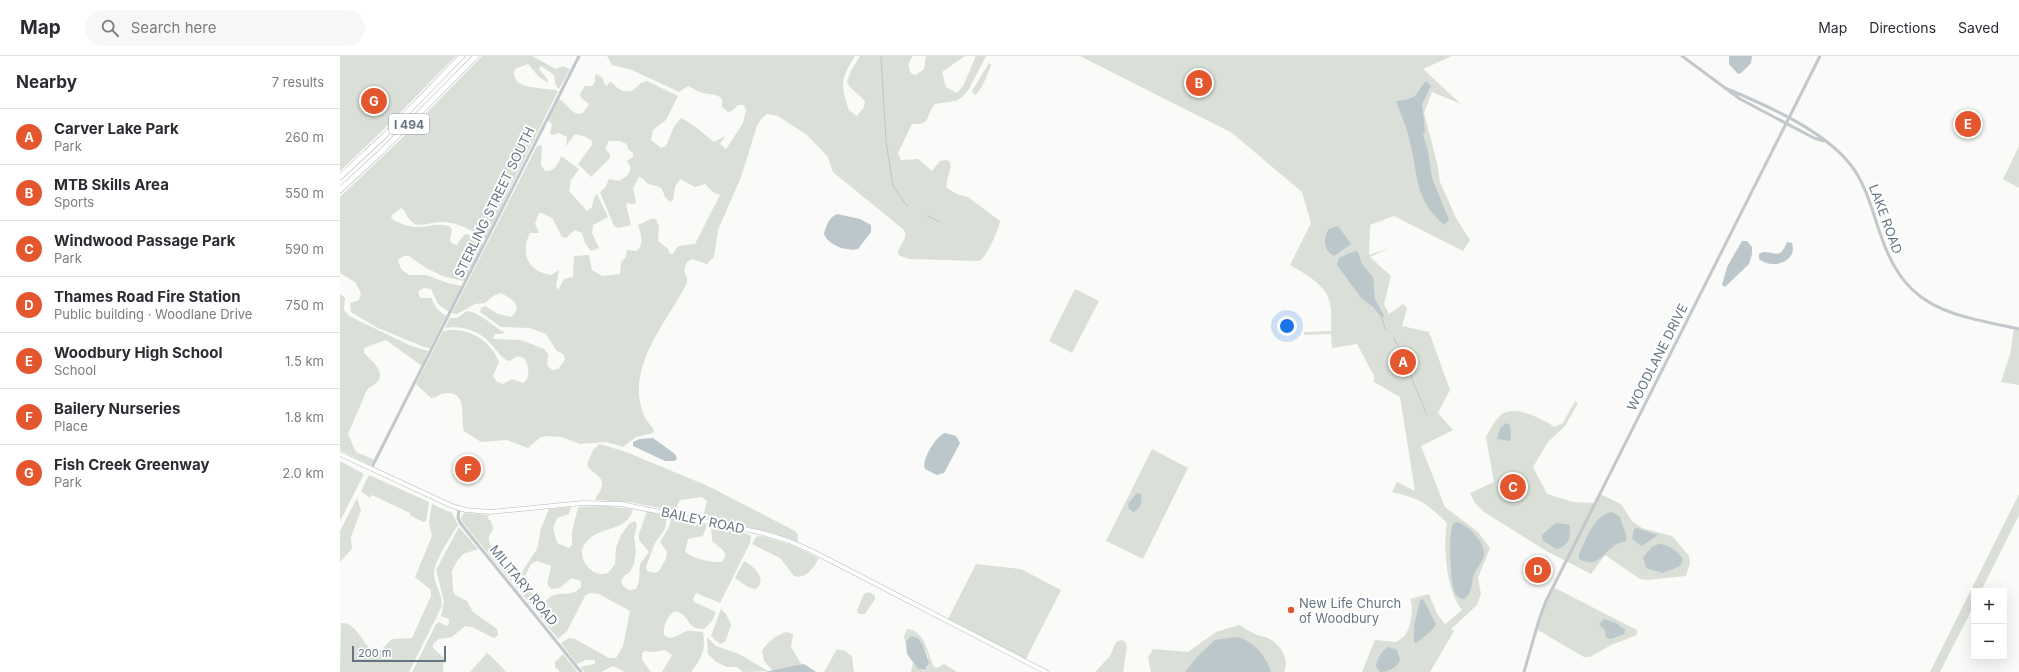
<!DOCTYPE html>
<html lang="en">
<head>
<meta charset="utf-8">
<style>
	:root { --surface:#fff; --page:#f7f7f7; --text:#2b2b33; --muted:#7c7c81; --line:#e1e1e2; --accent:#e4572e }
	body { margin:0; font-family:Inter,sans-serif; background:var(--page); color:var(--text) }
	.controls { position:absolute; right:12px; bottom:12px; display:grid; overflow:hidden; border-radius:0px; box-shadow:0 4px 16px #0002 }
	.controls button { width:36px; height:36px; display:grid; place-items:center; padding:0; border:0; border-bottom:1px solid var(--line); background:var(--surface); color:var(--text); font:20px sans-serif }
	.scale { position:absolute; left:12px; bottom:10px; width:94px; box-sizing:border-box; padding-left:4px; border:2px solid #657683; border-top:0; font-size:11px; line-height:14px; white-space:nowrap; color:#657683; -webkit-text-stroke:3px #fff; paint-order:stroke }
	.you { position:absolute; left:947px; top:270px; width:14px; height:14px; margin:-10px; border:3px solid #fff; border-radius:50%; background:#1a73e8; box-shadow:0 0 0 6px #1a73e833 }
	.badge { display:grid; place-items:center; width:26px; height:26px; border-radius:50%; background:var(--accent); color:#fff; font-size:13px; font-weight:700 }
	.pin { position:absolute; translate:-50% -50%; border:2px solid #fff; box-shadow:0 1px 4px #0006 }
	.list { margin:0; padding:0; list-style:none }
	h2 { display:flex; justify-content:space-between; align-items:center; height:52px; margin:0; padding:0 16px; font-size:17px }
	h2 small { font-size:13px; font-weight:400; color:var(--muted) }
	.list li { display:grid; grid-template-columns:26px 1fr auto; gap:12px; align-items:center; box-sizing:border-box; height:56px; padding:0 16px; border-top:1px solid var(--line) }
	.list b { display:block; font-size:15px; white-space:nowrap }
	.list p { margin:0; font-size:13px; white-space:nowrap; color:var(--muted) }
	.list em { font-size:13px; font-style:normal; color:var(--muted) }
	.icon { flex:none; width:22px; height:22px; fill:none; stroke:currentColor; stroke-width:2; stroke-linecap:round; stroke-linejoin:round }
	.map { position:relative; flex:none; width:1679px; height:616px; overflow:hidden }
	header { display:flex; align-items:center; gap:24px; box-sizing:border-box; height:56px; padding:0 20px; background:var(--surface); border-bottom:1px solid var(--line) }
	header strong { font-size:19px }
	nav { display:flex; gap:22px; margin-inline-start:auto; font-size:14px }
	.search { width:280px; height:36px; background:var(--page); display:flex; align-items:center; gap:10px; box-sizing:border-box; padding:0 14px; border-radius:22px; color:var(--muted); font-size:15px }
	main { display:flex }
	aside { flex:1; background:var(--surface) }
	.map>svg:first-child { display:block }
	.green { fill:#dadfd7 }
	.water { fill:#bbc7cb }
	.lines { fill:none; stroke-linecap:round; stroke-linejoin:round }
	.stream { stroke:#bbc7cb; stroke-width:1 }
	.major-casing { stroke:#b5babe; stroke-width:5 }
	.highway-casing { stroke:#b4b9bd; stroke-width:6 }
	.minor { stroke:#c3c8cc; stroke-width:3 }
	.major { stroke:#fff; stroke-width:4 }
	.highway { stroke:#fff; stroke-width:5 }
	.poi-dot { fill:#e4572e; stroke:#fff; stroke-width:1.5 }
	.labels { text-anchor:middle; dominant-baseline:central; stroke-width:4; stroke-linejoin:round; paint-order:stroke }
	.shield { fill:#fff; stroke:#939fa8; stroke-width:1 }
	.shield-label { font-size:12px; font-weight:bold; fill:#657683 }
	.street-label { font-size:13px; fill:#657683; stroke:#fff }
	.poi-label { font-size:13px; fill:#657683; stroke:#fff; text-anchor:start }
</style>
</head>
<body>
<header>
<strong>Map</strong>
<div class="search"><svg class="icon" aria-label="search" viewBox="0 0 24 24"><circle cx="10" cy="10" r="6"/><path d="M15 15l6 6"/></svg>Search here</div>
<nav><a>Map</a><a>Directions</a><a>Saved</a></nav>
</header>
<main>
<aside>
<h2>Nearby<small>7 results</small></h2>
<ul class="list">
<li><span class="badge">A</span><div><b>Carver Lake Park</b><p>Park</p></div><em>260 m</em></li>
<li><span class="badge">B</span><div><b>MTB Skills Area</b><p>Sports</p></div><em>550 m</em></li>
<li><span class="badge">C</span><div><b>Windwood Passage Park</b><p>Park</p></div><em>590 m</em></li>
<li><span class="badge">D</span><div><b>Thames Road Fire Station</b><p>Public building · Woodlane Drive</p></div><em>750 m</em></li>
<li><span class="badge">E</span><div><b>Woodbury High School</b><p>School</p></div><em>1.5 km</em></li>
<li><span class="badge">F</span><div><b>Bailery Nurseries</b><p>Place</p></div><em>1.8 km</em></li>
<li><span class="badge">G</span><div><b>Fish Creek Greenway</b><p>Park</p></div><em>2.0 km</em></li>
</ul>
</aside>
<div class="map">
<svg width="1679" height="616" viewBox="0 0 1679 616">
	<rect width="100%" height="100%" fill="#fafaf8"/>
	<!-- green -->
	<path class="green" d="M0,0H116L38,79L0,115Z
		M142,0H192L216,13L223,10L230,13L219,33L216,30L214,19L201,10L199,13L208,24V27L198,20L188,8L177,12L174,15C171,35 207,31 218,35L145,183C133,175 118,166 102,166C93,165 83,171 75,168C67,164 67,155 61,152L51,160C52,164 56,165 60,167C83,177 89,165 109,170L112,173L110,185L113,188L117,189L122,181L126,178L133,180L143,188L124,225L105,221L86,212L69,200H64L58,204L61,213L69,219H86L108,227L122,230L109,256L98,248L91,233L84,232L78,235L80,242H91L97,253L106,260L90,292L84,291L38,272L11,256L10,247L19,244L21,237L15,226L0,217V141L61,83Z
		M267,0H515C501,22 500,29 509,54L517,60L524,51L525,45L509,30L507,25L511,15L520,0H573C568,5 567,13 572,18L576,19L584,13L586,0H625L602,16L606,31L617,37L623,30L636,0H646L629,33L622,41L616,45L595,48C585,60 592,69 572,68L558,97L561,104L578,103L592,115L600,105C621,100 604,123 607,132L617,138L628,141L660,165C659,173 646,203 639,205L569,203L558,199C557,191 569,183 564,174L493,116L488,101L467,79L438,60L427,58L421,63L417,70L401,121L378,174L374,201L367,208L352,203L347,206L344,214L347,221V227C326,268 283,313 305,362C308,366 311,370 314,374L313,377L296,381L283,391L266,386L240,388L221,381L207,380L201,381L188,392L167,384L141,386L124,375C120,362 129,336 106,337C100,337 97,342 91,342L76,328L103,275C127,270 150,283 159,306L153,320L156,325L163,328L172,323L183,327C191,322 189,309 184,302L177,300L170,305L166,304C160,300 156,293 151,288C140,275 122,269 105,272L110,262H117L127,255C140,256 152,270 164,276L163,278H155L153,282L154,283L181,284L204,293L208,298L207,309L212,314L218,313L225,304L224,299L216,294L206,278L190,272L161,271L140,256L141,252L145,250L158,258L171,261L177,254C177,245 168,241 161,237L153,240L145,247L135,248L117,258L112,257L197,90L202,89L201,109L205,115C214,116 219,108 221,100L239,113L231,124L229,135L247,155L252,151L254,142L257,138L268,161L253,169L252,177L259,192L251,195L245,187L242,177L235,174L226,182L222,181L212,162L202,157H199L195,168L199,177H190C180,197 187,215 211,219L219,214L216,230L218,234L224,223L233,221L234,200L249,199L252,214L262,220L280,218L281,206L286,201L287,194L296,195C305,189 301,178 298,169L311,163H316L319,171L318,185L328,193L330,198H333L338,190L355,188L380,139L373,136L365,128L355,131L340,123L335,131L333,144L330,146L325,141C321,128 320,132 309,128C304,126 305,122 299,121L293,132L296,147L292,148L287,147L286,149L291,169L278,172L274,170L260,136L265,132L269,123L279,125L288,119L291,112L287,105L293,101V97L288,93L287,88L279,85H269L265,93L270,98V102L251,121L238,108L252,89V85L246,81L235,78L226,90L227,81L219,77L214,79L210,78L212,68L208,64L219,43C228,48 232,61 243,57L249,48L241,42L240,38L245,30H252L255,26V20L256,18L262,21L265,29L267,30L270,26L272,27C280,34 280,36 292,35L301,27L307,25L338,40L326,64L313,74L311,84L321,92L326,90L334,71L341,62L353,69L374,86L385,80L380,88L386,93L403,67L406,54L404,49H398L392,55L388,56L382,51V43C376,37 371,39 363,37C358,36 353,32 348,30L339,36L292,14L272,9Z
		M740,0H1112L1083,13L1121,48L1092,36L1084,57L1097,107L1100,126L1116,162L1130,184L1123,195L1054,160L1030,169L1029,199L1049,192L1030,201L1051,220L1044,248L1049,258L1063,248L1067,252L1062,270L1089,276L1110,334L1098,357L1113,374L1081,390L1105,451L1138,476L1150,492L1138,522L1141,538L1137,549L1111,573L1114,575L1090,616H1022L1035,584L1056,586C1059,584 1064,581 1066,578C1071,569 1074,551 1070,543L1089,538L1097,558L1105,568L1122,554C1106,534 1103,491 1107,467C1085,446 1081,443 1052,436L1057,426L1075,435L1060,341L1034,326V320L1017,288L992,292L991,278L964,279V276L991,275C991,266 992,256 990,247C986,228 965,218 950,209L971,167L962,136L892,77Z
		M649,7L651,9C648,17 641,37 634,39L632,35Z
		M1679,90V132L1663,123Z
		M735,233L759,245L732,297L709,285Z
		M0,238L5,242L4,254L9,260L71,290L88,295L82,310L46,284L24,292V297C31,304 49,318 35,328C31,331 29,331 26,336L8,378L16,396L35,404L30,409L0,394Z
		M1674,272L1679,273V329L1661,326L1670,299Z
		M1235,345L1238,347L1225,370L1208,386L1193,411L1207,438L1233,446L1255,447L1260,438L1281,448L1292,465L1302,472L1332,480L1349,500L1350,507L1346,520L1307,524L1300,523L1265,499L1251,518L1208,496L1144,456L1135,447L1130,437L1154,426L1146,381C1150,374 1153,367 1158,362C1171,345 1201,363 1215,371L1223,367Z
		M260,388L286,396L368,430L455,475L458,479V486L433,477L363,461L367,445L362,441L340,444L338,448L336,455L289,446L255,444C257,439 262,434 262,429C263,418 249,417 247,408L253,394Z
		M812,393L848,412L803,503L766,485Z
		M0,405L24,418L0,465Z
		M29,419L89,446L86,465L83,466L70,459V457L32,439L30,442L21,435Z
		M1679,438V459L1641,535H1634V549L1600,616H1590Z
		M17,442L21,454L11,481L12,493L0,506V475Z
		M92,448L109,456L111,455L118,469C111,480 93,507 94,519C95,531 104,540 101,552L69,616H0L1,567C19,565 25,598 38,595C44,593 47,586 53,583L72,582L91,540V534L75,521L92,480L89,466Z
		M265,450L293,453C287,478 257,468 244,489C236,503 253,523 268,517L275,508L276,492L281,479L289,468L295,465L297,469L294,481L296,495L294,508L290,516L284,520L281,525L283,530L289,534L296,533L299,526L300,508L309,496L299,484V478L307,455L327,460L325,473L315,487L306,511L307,515L315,517L319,515L326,503L327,496L320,486L328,473L332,461L367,469L363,480L348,483L345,495C348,501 375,508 382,506L386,499L383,494L372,485L371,470L407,478L411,480L410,487L380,547L356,537L353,543L354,546L376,556L372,565L364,573C344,573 352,559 335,555C328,558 322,572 324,579C333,586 338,578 347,575C352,574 358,576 363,576C366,593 362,602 351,616H322L332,599L325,594L314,596L305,595L302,597V604L311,616H285L273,610L261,616H245L240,611L255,608V604H246L237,608L221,587L229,582L235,583L269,602H276L283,590L290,555L259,538L249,537L245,540L227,575L218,583L198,558C201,553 204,546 209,542C218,534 232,542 241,531V525L232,522L219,532L211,533L207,528L211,510L197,505L191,508L178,534L174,528L197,493L201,473L209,453L231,451L229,458L217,462L213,472L217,487L229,492L232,489V476L238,451Z
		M124,457L149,459L148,463L151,465L153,473C152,475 150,478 149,481C147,491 167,510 173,517L174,521L171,525L123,467L121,462Z
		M119,471L138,493L123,498L117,505L112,515L113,534L115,539L127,545L133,556L157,573L158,579L154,582L132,571L125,570L112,581L99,583L93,588V592L104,602L103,616H72L96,568L99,566L106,570L109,568V563L101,560L104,545L96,514Z
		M421,480L451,489L479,502C474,511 466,524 454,520L440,502L412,488L416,481Z
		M404,505C414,510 428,523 416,533L408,531L395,522Z
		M636,508L681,513L721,534L685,605L607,565Z
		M1213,531L1297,574V579L1271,589L1250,601H1244L1196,573Z
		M187,534L193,538L199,546L196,555L181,537Z
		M529,536L535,540V543L525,558H518L517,554L524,538Z
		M381,553L386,558L391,569L386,584L382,588L376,585L371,580Z
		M899,569C904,571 908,575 913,577C918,580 923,580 928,582C940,588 950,603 944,616H811L808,602L813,593L848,596L876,576Z
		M567,573C585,574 588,599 594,611L597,612L604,608L617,616H571L573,607L579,613L584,615C594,609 585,592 580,584L566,586V591L564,580Z
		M447,576L453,578L451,591L462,609L433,615L424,605L422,595C425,588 439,577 447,576Z
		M367,581L376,590L399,598L428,615L403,616L397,611H387L376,606L368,598Z
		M781,584L785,586L787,590L783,616H755L770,600L776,586Z
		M497,593L505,595L512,600L514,616H484Z
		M147,597C149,598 164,613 166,616H130Z
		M223,598L237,615L236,616H220L215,611V606Z"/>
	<!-- water -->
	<path class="water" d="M1389,0H1412L1411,7L1401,17L1398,18L1389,8Z
		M1086,25L1091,30L1082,48L1085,76L1083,79L1088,95L1092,122L1109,164L1104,169C1074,142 1079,122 1070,86C1067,72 1061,59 1056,45C1079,42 1073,41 1086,25Z
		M497,158L520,163L531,169V176L518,193C507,196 488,189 484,178C486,170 489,161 497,158Z
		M998,170L1011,188L994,200C983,194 983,182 989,173Z
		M1402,185H1407L1412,191V198L1409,208L1385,231L1382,229L1387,211Z
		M1447,186L1452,187C1458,206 1432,214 1419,203V198L1423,196C1438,196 1439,204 1447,186Z
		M1015,195L1018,196L1022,208L1033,221L1035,243L1044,260L1042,262L1033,251L1022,243L997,209L999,202Z
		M1166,367L1170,369L1171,382L1169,385L1157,383L1160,372Z
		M605,377L616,380L620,387L604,417L597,419L585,413C581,404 596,380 605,377Z
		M313,382L335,398L337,402L335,405H325L293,390V386L300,383Z
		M797,437L801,438C802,446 801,453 793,456L789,453L788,448Z
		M1272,456L1280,461L1286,479V485C1283,486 1280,487 1277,488C1262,497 1259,513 1239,503V498C1247,483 1253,459 1272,456Z
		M1117,466C1128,469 1145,486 1144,498C1143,507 1135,513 1133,521C1132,529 1131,539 1124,543C1121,543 1118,541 1116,539C1110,530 1108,478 1113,468Z
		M1216,467L1230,469C1230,481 1230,489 1217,493L1203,485L1202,479Z
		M1297,472L1318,479L1302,490L1292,483L1294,473Z
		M1318,488C1328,488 1339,495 1343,504L1340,510L1323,517L1306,512L1303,501L1312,491Z
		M1083,543L1096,568L1091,575L1076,587L1074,586V569L1080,545Z
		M1264,563L1276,567L1285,574L1284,578L1271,583L1266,582L1265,574L1259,568Z
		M571,580L578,582L583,589L589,607L585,614L578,613L567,598L566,586Z
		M896,581C912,583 927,601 931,616H845L858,600L875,584Z
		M1048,591L1057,594L1060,604C1057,612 1048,616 1040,616L1036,610C1037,603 1041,595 1048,591Z
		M464,608L476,616H424Z"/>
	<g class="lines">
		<!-- stream -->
		<path class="stream" d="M541,0L546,85L553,130L567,150
			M588,160L600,166
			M1042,262L1045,273
			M1054,282L1070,314L1072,323L1087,359"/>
		<defs>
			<path id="major" d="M0,398L112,450L126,454L150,456L243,447L281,448L423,477L449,485L472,495L706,616"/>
			<path id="highway" d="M0,121L43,81L122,0
				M0,134L39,98L136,0"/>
		</defs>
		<!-- major casing -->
		<use href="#major" class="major-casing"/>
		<!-- highway casing -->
		<use href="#highway" class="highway-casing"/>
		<!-- minor -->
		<path class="minor" d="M1342,0L1400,43L1474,82L1484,85
			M1385,32C1426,49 1483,74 1510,108C1526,128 1532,154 1540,177C1565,254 1609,258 1679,273
			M31,413L239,0
			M119,453L118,462L121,468L241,616
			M1184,616L1199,564L1206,545L1480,0"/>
		<!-- major -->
		<use href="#major" class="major"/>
		<!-- highway -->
		<use href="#highway" class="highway"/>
	</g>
	<!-- markers -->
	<circle class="poi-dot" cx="951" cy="554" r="4"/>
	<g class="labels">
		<!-- shield labels -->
		<rect class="shield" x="49" y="58" width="40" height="20" rx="3"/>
		<g class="shield-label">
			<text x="69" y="68">I 494</text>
		</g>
		<!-- street labels -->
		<g class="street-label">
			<text transform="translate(154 146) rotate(-64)">STERLING STREET SOUTH</text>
			<text transform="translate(1546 163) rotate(70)">LAKE ROAD</text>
			<text transform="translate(1317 301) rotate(-63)">WOODLANE DRIVE</text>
			<text transform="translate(363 464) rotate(12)">BAILEY ROAD</text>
			<text transform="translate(184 529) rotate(51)">MILITARY ROAD</text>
		</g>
		<!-- poi labels -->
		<g class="poi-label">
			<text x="959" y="547">New Life Church<tspan x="959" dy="15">of Woodbury</tspan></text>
		</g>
	</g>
</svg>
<div class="controls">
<button>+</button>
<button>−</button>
</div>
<div class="scale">200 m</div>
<div class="you"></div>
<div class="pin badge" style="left:1063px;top:306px">A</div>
<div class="pin badge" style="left:859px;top:27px">B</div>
<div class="pin badge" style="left:1173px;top:431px">C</div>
<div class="pin badge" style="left:1198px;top:514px">D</div>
<div class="pin badge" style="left:1628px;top:68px">E</div>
<div class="pin badge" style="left:128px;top:413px">F</div>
<div class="pin badge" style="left:34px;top:45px">G</div>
</div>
</main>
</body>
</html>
